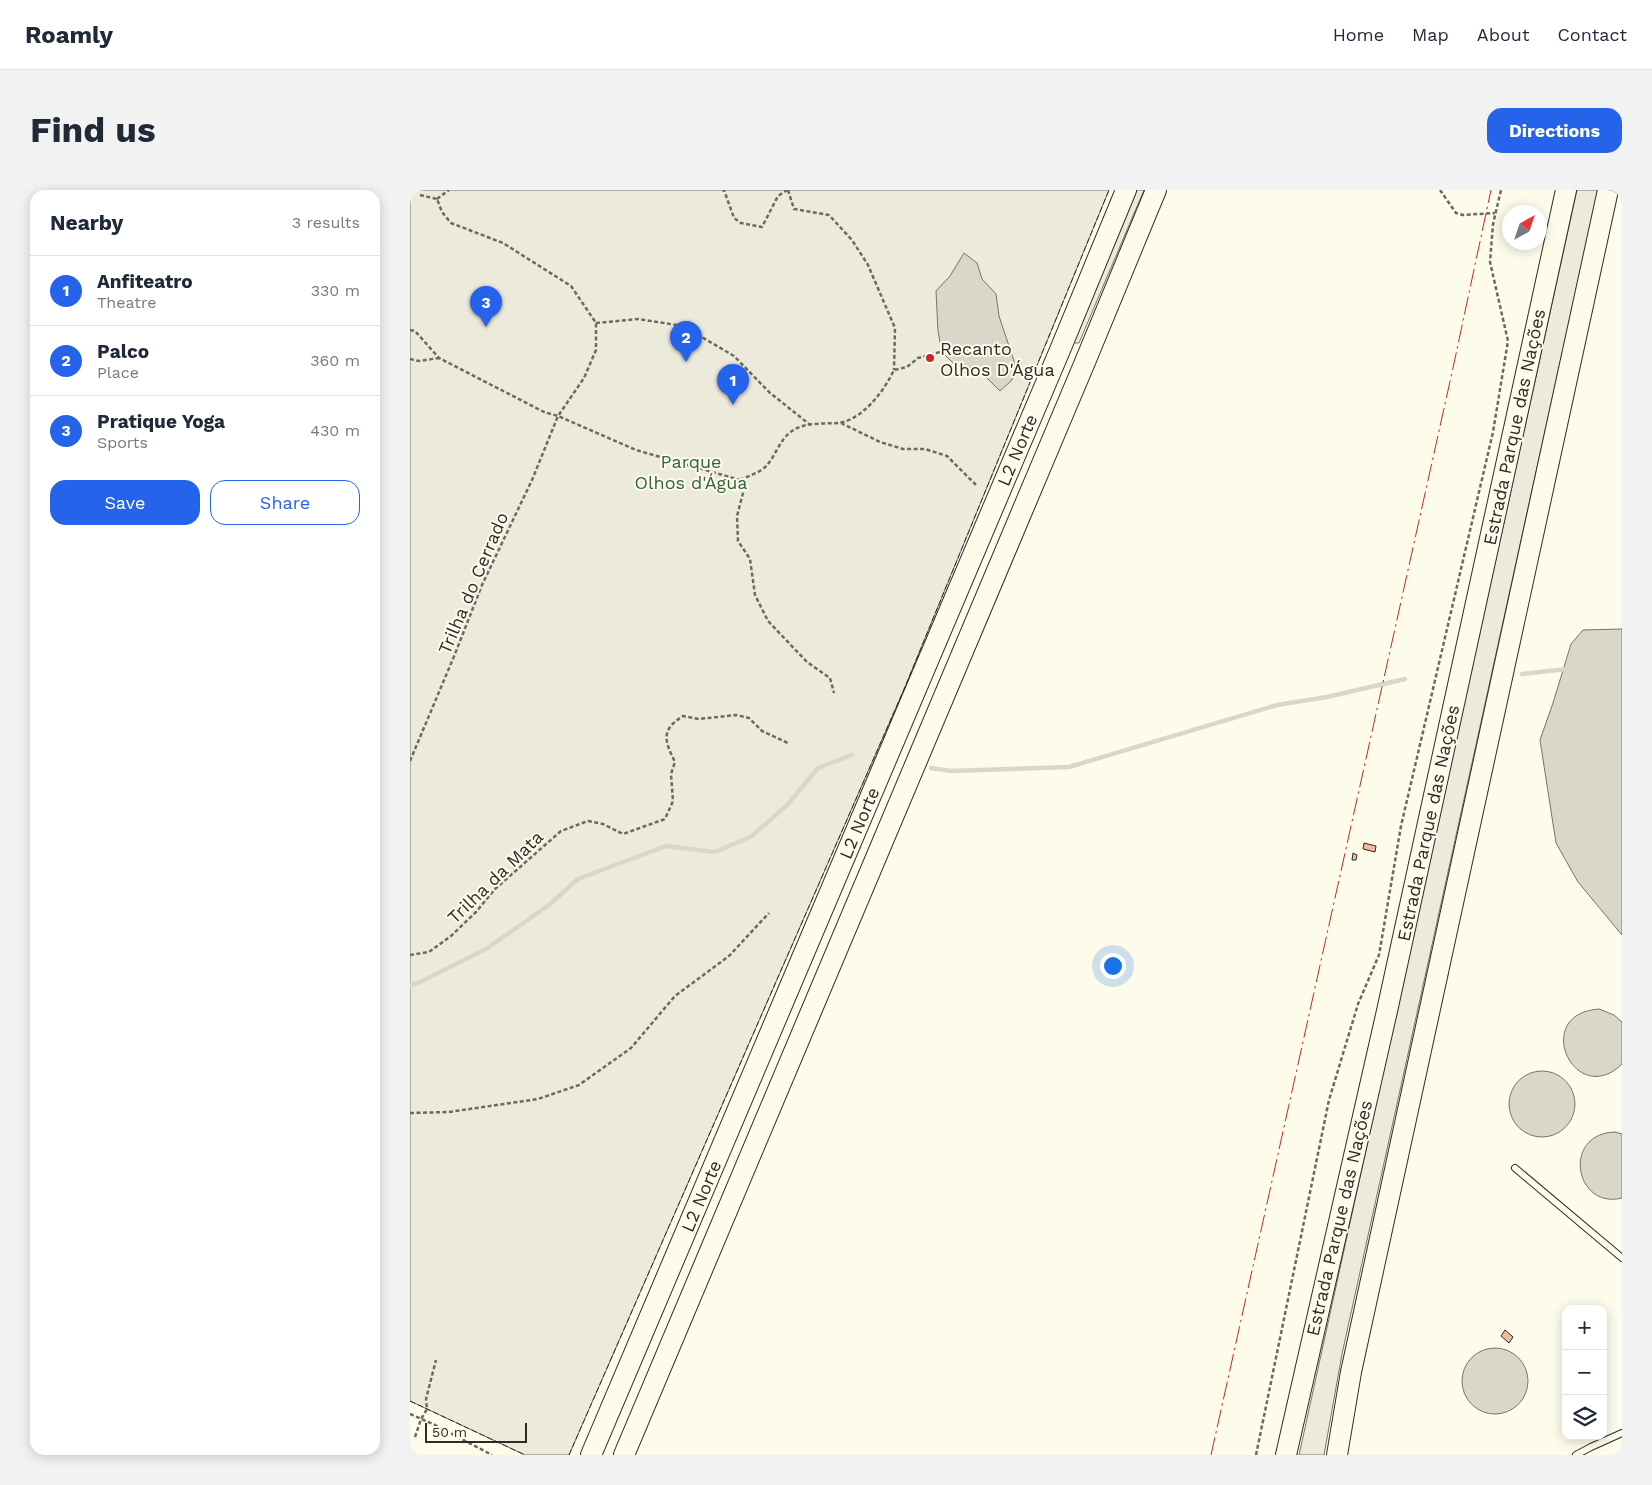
<!DOCTYPE html>
<html lang="en">
<head>
<meta charset="utf-8">
<style>
	:root { --surface:#fff; --page:#f2f2f3; --text:#1f2937; --muted:#747a83; --line:#e0e1e3; --accent:#2563eb }
	body { margin:0; font-family:"Work Sans",sans-serif; background:var(--page); color:var(--text) }
	.controls { position:absolute; right:15px; bottom:15px; display:grid; overflow:hidden; border-radius:10px; box-shadow:0 2px 12px #0003 }
	.controls button { width:45px; height:45px; display:grid; place-items:center; padding:0; border:0; border-bottom:1px solid var(--line); background:var(--surface); color:var(--text); font:25px sans-serif }
	.compass { position:absolute; left:1092px; top:15px; width:45px; height:45px; border-radius:50%; background:var(--surface); box-shadow:0 2px 12px #0003; rotate:40deg }
	.scale { position:absolute; left:15px; bottom:12px; width:102px; box-sizing:border-box; padding-left:5px; border:2px solid #2b2b2b; border-top:0; font-size:14px; line-height:18px; white-space:nowrap; color:#2b2b2b; -webkit-text-stroke:4px #fdfbea; paint-order:stroke }
	.you { position:absolute; left:702px; top:775px; width:18px; height:18px; margin:-12px; border:4px solid #fff; border-radius:50%; background:#1a73e8; box-shadow:0 0 0 8px #1a73e833 }
	.badge { display:grid; place-items:center; width:32px; height:32px; border-radius:50%; background:var(--accent); color:#fff; font-size:16px; font-weight:700 }
	.pin { position:absolute; translate:-50% -41px; filter:drop-shadow(0 1px 2px #0008) }
	.pin::after { content:''; position:absolute; top:26px; width:18px; height:15px; background:inherit; clip-path:polygon(0 0,100% 0,50% 100%) }
	.list { margin:0; padding:0; list-style:none }
	h2 { display:flex; justify-content:space-between; align-items:center; height:65px; margin:0; padding:0 20px; font-size:21px }
	h2 small { font-size:16px; font-weight:400; color:var(--muted) }
	.list li { display:grid; grid-template-columns:32px 1fr auto; gap:15px; align-items:center; box-sizing:border-box; height:70px; padding:0 20px; border-top:1px solid var(--line) }
	.list b { display:block; font-size:19px; white-space:nowrap }
	.list p { margin:0; font-size:16px; white-space:nowrap; color:var(--muted) }
	.list em { font-size:16px; font-style:normal; color:var(--muted) }
	.actions { display:flex; gap:10px; padding:15px 20px }
	.actions a { flex:1; padding:11px 0; border:1px solid var(--accent); border-radius:15px; text-align:center; font-size:18px; color:var(--accent) }
	.actions .main { background:var(--accent); color:#fff }
	.icon { flex:none; width:28px; height:28px; fill:none; stroke:currentColor; stroke-width:2; stroke-linecap:round; stroke-linejoin:round }
	.map { position:relative; flex:none; width:1212px; height:1265px; overflow:hidden; border-radius:15px }
	header { display:flex; align-items:center; gap:30px; box-sizing:border-box; height:70px; padding:0 25px; background:var(--surface); border-bottom:1px solid var(--line) }
	header strong { font-size:24px }
	nav { display:flex; gap:28px; margin-inline-start:auto; font-size:18px }
	.intro { display:flex; align-items:center; justify-content:space-between; box-sizing:border-box; height:120px; padding:0 30px }
	h1 { margin:0; font-size:35px }
	.button { padding:12px 22px; border-radius:15px; background:var(--accent); color:#fff; font-size:18px; font-weight:700 }
	main { display:flex; gap:30px; padding:0 30px }
	aside { flex:1; background:var(--surface); border-radius:15px; box-shadow:0 2px 12px #0003 }
	.map>svg:first-child { display:block }
	.green { fill:#ecebdb; stroke:#74746e }
	.water { fill:#d8d7c9; stroke:#74746e }
	.lines { fill:none; stroke-linecap:round; stroke-linejoin:round }
	.stream { stroke:#d8d7c9; stroke-width:4.5 }
	.building { fill:#f2b8a0; stroke:#2b2b2b }
	.service-casing { stroke:#2b2b2b; stroke-width:8 }
	.primary-casing { stroke:#2b2b2b; stroke-width:22 }
	.trunk-casing { stroke:#2b2b2b; stroke-width:22 }
	.path { stroke:#6a6964; stroke-width:2.5; stroke-dasharray:4 2.5; stroke-linecap:butt }
	.service { stroke:#fdfbea; stroke-width:6 }
	.primary { stroke:#fdfbea; stroke-width:20 }
	.trunk { stroke:#fdfbea; stroke-width:20 }
	.fence { stroke:#2b2b2b; stroke-width:1; stroke-dasharray:6 2.5; stroke-linecap:butt }
	.power { stroke:#c62828; stroke-width:1; stroke-dasharray:18 4 2.5 4; stroke-linecap:butt }
	.poi-dot { fill:#c62828; stroke:#fdfbea; stroke-width:2 }
	.labels { text-anchor:middle; dominant-baseline:central; stroke-width:4; stroke-linejoin:round; paint-order:stroke }
	.poi-label { font-size:18px; fill:#2b2b2b; stroke:#fdfbea; text-anchor:start }
	.street-label { font-size:18px; fill:#2b2b2b; stroke:#fdfbea }
	.park-label { font-size:18px; fill:#34623c; stroke:#fdfbea }
</style>
</head>
<body>
<header>
<strong>Roamly</strong>
<nav><a>Home</a><a>Map</a><a>About</a><a>Contact</a></nav>
</header>
<div class="intro"><h1>Find us</h1><a class="button">Directions</a></div>
<main>
<aside>
<h2>Nearby<small>3 results</small></h2>
<ul class="list">
<li><span class="badge">1</span><div><b>Anfiteatro</b><p>Theatre</p></div><em>330 m</em></li>
<li><span class="badge">2</span><div><b>Palco</b><p>Place</p></div><em>360 m</em></li>
<li><span class="badge">3</span><div><b>Pratique Yoga</b><p>Sports</p></div><em>430 m</em></li>
</ul>
<div class="actions"><a class="main">Save</a><a>Share</a></div>
</aside>
<div class="map">
<svg width="1212" height="1265" viewBox="0 0 1212 1265">
	<rect width="100%" height="100%" fill="#fdfbea"/>
	<!-- green -->
	<path class="green" d="M3,0H699L495,497L159,1265H115L0,1211V7Z
		M727,0H734L669,153H665L663,151L664,148Z
		M1167,0H1188L932,1164L914,1265H889Z"/>
	<!-- water -->
	<path class="water" d="M554,63L567,73L572,89L586,104L589,126L605,174L602,190L590,201L567,178L546,176L532,162L528,141L526,101L540,86Z
		M1212,439V745L1168,692L1146,653L1130,550L1143,513L1161,454L1173,440Z
		M1189,819L1204,825L1212,832V874C1165,920 1120,824 1189,819Z
		M1099 914a33 33 0 1 1 66 0a33 33 0 1 1-66 0Z
		M1205,942L1212,944V1008C1165,1020 1151,944 1205,942Z
		M1052 1191a33 33 0 1 1 66 0a33 33 0 1 1-66 0Z"/>
	<g class="lines">
		<!-- stream -->
		<path class="stream" d="M1112,484L1157,479
			M521,578L541,581L659,577L867,515L917,507L995,489
			M0,795L8,793L76,759L139,715L168,689L256,656L305,662L342,646L377,615L408,578L442,565"/>
	</g>
	<!-- building -->
	<path class="building" d="M954,653L966,656L965,662L953,659Z
		M943,663L947,665L946,670H942Z
		M1095,1140L1103,1147L1099,1153L1091,1146Z"/>
	<g class="lines">
		<defs>
			<path id="service" d="M1105,978L1212,1068
				M1166,1265L1181,1257L1212,1243"/>
			<path id="primary" d="M181,1265L650,160L716,0
				M214,1265L675,172L746,0"/>
			<path id="trunk" d="M876,1265L977,821L1156,0
				M927,1265L941,1182L1198,0"/>
		</defs>
		<!-- service casing -->
		<use href="#service" class="service-casing"/>
		<!-- primary casing -->
		<use href="#primary" class="primary-casing"/>
		<!-- trunk casing -->
		<use href="#trunk" class="trunk-casing"/>
		<!-- path -->
		<path class="path" d="M312,0H314L324,28L331,33L352,37L368,6L377,0
			M378,0L384,19L419,25L442,50L458,75L485,138L484,180
			M1030,0L1046,23L1053,25L1085,23
			M10,5L27,9
			M27,9L39,0
			M186,133L228,129L273,136L324,166L359,202L399,234
			M0,140L5,141L29,168L134,222L148,226L226,260L330,290
			M0,169L9,171L29,168
			M431,233L470,252L493,259H515L537,266L566,295
			M330,290C338,286 352,282 357,275C366,265 370,249 382,241C395,232 412,234 427,233C452,231 474,201 484,180L497,177L508,168L530,162
			M330,290L333,303L327,326L328,351L340,369L345,405L358,431L397,472L420,488L424,503
			M0,571L45,464L72,395L122,290L148,226L174,188L186,160V133L161,96L93,53L41,33L32,22L27,9
			M0,765L19,762L41,746L66,722L85,699L151,641L178,631L193,634L213,644L255,629L263,611L261,584L265,572C254,550 251,540 273,526L289,529L326,525L339,528L352,541L378,553
			M0,923L39,922L128,909L169,895L221,858L265,806L319,766L359,723
			M0,1224L25,1235L82,1265
			M5,1247L11,1229L17,1219L16,1209L26,1170
			M846,1265L919,910L948,814L969,765L991,636L1083,242L1098,151L1080,72L1083,34L1091,0"/>
		<!-- service -->
		<use href="#service" class="service"/>
		<!-- primary -->
		<use href="#primary" class="primary"/>
		<!-- trunk -->
		<use href="#trunk" class="trunk"/>
		<!-- fence -->
		<path class="fence" d="M0,7L3,0
			M0,1211L115,1265
			M159,1265L495,497L699,0"/>
		<!-- power -->
		<path class="power" d="M801,1265L1043,178L1081,0"/>
	</g>
	<!-- markers -->
	<circle class="poi-dot" cx="520" cy="168" r="5"/>
	<g class="labels">
		<!-- poi labels -->
		<g class="poi-label">
			<text x="530" y="158">Recanto<tspan x="530" dy="21">Olhos D'Água</tspan></text>
		</g>
		<!-- street labels -->
		<g class="street-label">
			<text transform="translate(1104 237) rotate(-78)">Estrada Parque das Nações</text>
			<text transform="translate(607 260) rotate(-67)">L2 Norte</text>
			<text transform="translate(63 393) rotate(-67)">Trilha do Cerrado</text>
			<text transform="translate(449 633) rotate(-67)">L2 Norte</text>
			<text transform="translate(1018 633) rotate(-78)">Estrada Parque das Nações</text>
			<text transform="translate(85 687) rotate(-44)">Trilha da Mata</text>
			<text transform="translate(291 1006) rotate(-67)">L2 Norte</text>
			<text transform="translate(929 1028) rotate(-77)">Estrada Parque das Nações</text>
		</g>
		<!-- park labels -->
		<g class="park-label">
			<text x="281" y="271">Parque<tspan x="281" dy="21">Olhos d'Água</tspan></text>
		</g>
	</g>
</svg>
<div class="controls">
<button>+</button>
<button>−</button>
<button><svg class="icon" aria-label="layers" viewBox="0 0 24 24"><path d="M12 4l9 5-9 5-9-5zM3 14l9 5 9-5"/></svg></button>
</div>
<svg class="compass" viewBox="-18 -18 36 36"><path d="M0-13l5 13h-10z" fill="#e53935"/><path d="M0 13l5-13h-10z" fill="#747a83"/></svg>
<div class="scale">50 m</div>
<div class="you"></div>
<div class="pin badge" style="left:323px;top:215px">1</div>
<div class="pin badge" style="left:276px;top:172px">2</div>
<div class="pin badge" style="left:76px;top:137px">3</div>
</div>
</main>
</body>
</html>
